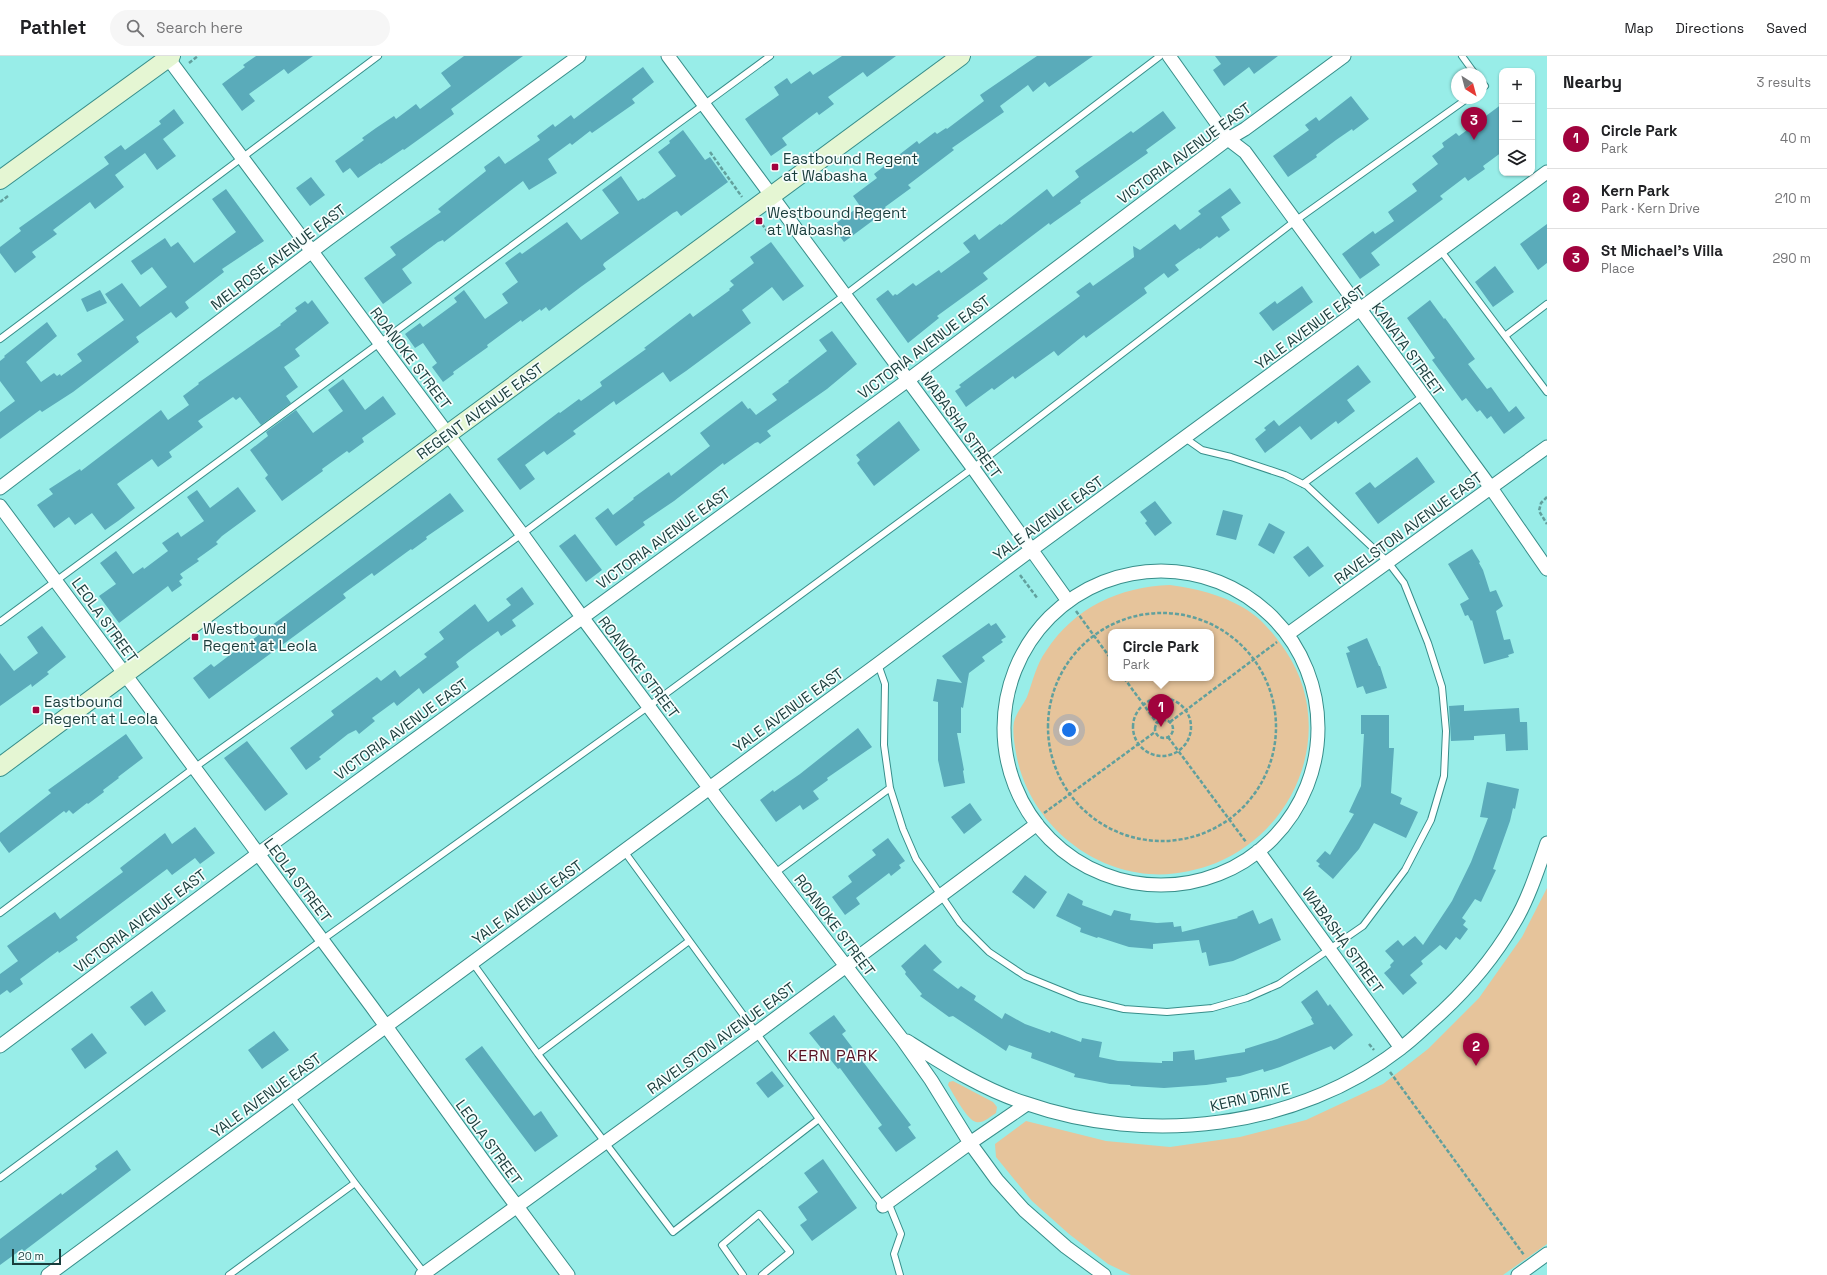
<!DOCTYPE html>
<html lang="en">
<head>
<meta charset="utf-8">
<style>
	:root { --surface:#fff; --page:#f6f6f6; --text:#202124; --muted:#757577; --line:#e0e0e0; --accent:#a1033d }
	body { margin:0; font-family:"Space Grotesk",sans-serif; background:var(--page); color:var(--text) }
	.controls { position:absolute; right:12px; top:12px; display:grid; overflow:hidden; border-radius:8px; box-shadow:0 1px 3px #0004 }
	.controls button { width:36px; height:36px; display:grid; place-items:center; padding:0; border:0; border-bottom:1px solid var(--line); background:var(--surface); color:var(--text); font:20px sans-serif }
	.compass { position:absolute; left:1451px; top:12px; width:36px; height:36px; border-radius:50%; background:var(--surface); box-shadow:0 1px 3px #0004; rotate:144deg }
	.scale { position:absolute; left:12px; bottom:10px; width:49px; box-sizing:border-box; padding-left:4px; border:2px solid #1a3d3c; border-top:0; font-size:11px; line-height:14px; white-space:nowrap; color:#1a3d3c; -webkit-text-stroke:3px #f6fefd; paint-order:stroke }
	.you { position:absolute; left:1069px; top:674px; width:14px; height:14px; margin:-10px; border:3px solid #fff; border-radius:50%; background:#1a73e8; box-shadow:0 0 0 6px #1a73e833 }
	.badge { display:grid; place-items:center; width:26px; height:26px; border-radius:50%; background:var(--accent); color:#fff; font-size:13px; font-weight:700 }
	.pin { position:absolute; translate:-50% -33px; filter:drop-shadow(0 1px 2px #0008) }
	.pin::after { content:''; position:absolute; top:21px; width:14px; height:12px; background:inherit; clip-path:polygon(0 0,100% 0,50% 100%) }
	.popup { position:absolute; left:1108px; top:573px; width:106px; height:52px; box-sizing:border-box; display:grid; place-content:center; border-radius:8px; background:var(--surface); filter:drop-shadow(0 1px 3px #0005); font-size:13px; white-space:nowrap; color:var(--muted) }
	.popup b { font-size:15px; color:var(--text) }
	.popup::after { content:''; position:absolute; left:50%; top:100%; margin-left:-8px; border:8px solid transparent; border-top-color:var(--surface) }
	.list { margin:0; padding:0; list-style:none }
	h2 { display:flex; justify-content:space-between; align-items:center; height:52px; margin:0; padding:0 16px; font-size:17px }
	h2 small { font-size:13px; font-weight:400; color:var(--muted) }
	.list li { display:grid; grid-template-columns:26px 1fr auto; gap:12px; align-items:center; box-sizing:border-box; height:60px; padding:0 16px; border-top:1px solid var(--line) }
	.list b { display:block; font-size:15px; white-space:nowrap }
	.list p { margin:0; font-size:13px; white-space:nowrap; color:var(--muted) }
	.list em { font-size:13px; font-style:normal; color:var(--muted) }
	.icon { flex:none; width:22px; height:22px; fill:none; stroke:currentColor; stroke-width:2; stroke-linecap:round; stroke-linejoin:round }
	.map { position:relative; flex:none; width:1547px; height:1219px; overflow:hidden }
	header { display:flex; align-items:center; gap:24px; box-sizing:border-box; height:56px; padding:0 20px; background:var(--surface); border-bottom:1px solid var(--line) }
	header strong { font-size:19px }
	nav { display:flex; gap:22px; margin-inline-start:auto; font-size:14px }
	.search { width:280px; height:36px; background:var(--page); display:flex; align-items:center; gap:10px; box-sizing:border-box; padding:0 14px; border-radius:22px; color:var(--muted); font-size:15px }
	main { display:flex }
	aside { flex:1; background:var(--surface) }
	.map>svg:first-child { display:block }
	.green { fill:#e6c49b; fill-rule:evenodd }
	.building { fill:#5aabba }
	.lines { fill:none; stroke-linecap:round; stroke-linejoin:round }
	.lane-casing { stroke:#378e8a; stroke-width:8 }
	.street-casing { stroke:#378e8a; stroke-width:15 }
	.secondary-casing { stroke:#378e8a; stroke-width:20 }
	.path { stroke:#61a09d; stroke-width:2.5; stroke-dasharray:4 2; stroke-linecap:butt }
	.lane { stroke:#fff; stroke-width:6 }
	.street { stroke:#fff; stroke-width:13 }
	.secondary { stroke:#e5f6d3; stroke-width:18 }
	.poi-dot { fill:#a1033d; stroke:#f6fefd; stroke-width:1.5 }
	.labels { text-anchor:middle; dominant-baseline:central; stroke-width:3.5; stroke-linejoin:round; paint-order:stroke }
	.street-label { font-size:15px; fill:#1a3d3c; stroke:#f6fefd }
	.poi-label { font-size:15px; fill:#1a3d3c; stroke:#f6fefd; text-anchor:start }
	.neighbourhood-label { font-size:16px; letter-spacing:1px; fill:#561122; stroke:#f6fefd }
</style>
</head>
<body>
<header>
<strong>Pathlet</strong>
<div class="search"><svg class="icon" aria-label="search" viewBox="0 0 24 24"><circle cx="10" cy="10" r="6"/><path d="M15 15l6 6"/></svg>Search here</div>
<nav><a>Map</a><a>Directions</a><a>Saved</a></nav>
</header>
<main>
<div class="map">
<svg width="1547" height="1219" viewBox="0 0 1547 1219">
	<rect width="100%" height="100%" fill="#98ede8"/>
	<!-- green -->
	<path class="green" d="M1170,529C1197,533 1220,538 1244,552C1261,562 1274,578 1285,594C1337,670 1299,773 1216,807C1195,815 1172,820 1149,818C1086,813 1030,764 1017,702C1015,692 1012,676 1014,666C1016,657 1023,649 1027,641C1033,625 1036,609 1046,595C1075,551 1119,531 1170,529ZM1111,576H1211V622H1111Z
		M1547,832V1188L1503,1219H1131L1108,1208L1069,1178L1032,1145L996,1101L995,1088L1026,1065L1106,1085L1170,1091L1240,1081L1306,1064L1383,1028L1428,993L1479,942L1522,881Z
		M953,1025L993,1046L997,1051L996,1057C991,1060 983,1068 976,1066C967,1064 953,1037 948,1029L949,1026Z"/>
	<!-- building -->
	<path class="building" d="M256,0H313L288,18L284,13L249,38L255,45L242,55L222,28L245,11L243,9Z
		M464,0H523L451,53L454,58L404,94L403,93L381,108L380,107L358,122L350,112L343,117L335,105L364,84L362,82L376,72L394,60L396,63L416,48L420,53L451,30L441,17Z
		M842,0H896L867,21L863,16L828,41L834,48L819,59L817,56L782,82L787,89L771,100L745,63L779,39L774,31L787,22L791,28L810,15L813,19Z
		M1037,0H1093L1049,31L1045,26L1033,36L1028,29L1000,50L1004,56L952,92L954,94L908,129L911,132L885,151L887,154L844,186L832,170L860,150L853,140L877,122L874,118L917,85L919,88L935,76L937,78L946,72L947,73L984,45L980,39Z
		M1215,0H1278L1254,18L1249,11L1224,30L1213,14L1221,8Z
		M643,11L654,26L632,43L635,47L592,77L590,75L572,89L570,87L548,103L557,117L529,134L523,125L444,186L443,184L438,186L402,213L412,227L383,248L364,222L396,199L390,191L441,156L438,153L486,115L484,111L499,100L505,108L540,84L537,80L553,68L555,71L571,59L574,63Z
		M1351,40L1369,63L1353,75L1352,73L1336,84L1316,99L1317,101L1288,121L1273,100L1309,74L1305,69L1316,61L1319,65Z
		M1502,48V96L1483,110L1485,113L1468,125L1465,121L1440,140L1443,143L1371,197L1380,209L1360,223L1342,198L1373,175L1375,178L1394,165L1388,156L1417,135L1412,128L1438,108L1432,100L1444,91L1442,87L1456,77L1459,80Z
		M174,53L184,67L163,83L176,100L157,114L145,97L115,119L124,131L95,153L90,146L53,174L57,178L32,196L36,201L15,217L0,197V191L21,175L19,172L109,108L104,101L121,89L125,94L161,68L159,65Z
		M1163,55L1176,72L1146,94L1148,97L1080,145L1081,147L1054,166L1050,169L1049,167L983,217L988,223L937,260L939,262L908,287L876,243L888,234L893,240L895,238L897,239L913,227L916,230L939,214L941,217L970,196L963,187L975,178L979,184L1000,168L1001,169L1047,133L1053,141L1079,121L1075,115L1131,75L1133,77Z
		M683,74L705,104L710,101L728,126L681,160L677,155L673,157L604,207L603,209L606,213L582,230L549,255L546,251L541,255L540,253L522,266L521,264L487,289L488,291L453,316L454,318L443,326L432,311L437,307L423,287L415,292L405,278L420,267L423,271L457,246L454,242L464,234L485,263L508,247L502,238L518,226L505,207L520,196L522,198L567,166L581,184L619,157L602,134L621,120L638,145L643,142L644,143L676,120L658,96L670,87L669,85Z
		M311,121L325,139L310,150L296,132Z
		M1230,132L1241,147L1221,161L1230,174L1219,182L1217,180L1200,193L1199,192L1175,209L1179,214L1168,222L1164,217L1144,232L1147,237L1086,282L1084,279L1058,300L1054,295L1015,323L1013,320L994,334L992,332L966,351L955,335L961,331L959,329L1080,240L1076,236L1090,226L1093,230L1134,201L1133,190L1140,194L1175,168L1180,174L1201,158L1198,155Z
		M226,133L264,185L222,213L224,216L185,246L189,252L176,262L171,256L136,281L139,286L73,336L42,356L40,354L0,383V356L15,345L0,325V305L5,301L4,300L47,266L57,280L26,306L41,326L54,317L57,320L60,318L61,320L82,305L77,298L124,264L105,238L122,227L140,251L167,231L152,211L141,219L131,205L165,182L171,191L178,186L194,207L236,176L212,143Z
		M1547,168V207L1538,214L1520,188Z
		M771,186L804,230L783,245L772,231L742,254L751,267L686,315L670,326L663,316L616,349L614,345L573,375L576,378L547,399L544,395L525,409L535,423L520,434L497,403L559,356L560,357L579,343L581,345L602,330L600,326L646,293L644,292L690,257L693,261L730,234L729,233L734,229L730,225L754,207L750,201Z
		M1495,210L1514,236L1493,251L1475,226Z
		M1302,230L1313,246L1273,275L1259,257L1275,245L1277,248Z
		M100,234L107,247L87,256L81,243Z
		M312,244L329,267L295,293L300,300L284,311L298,331L286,340L291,347L261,369L240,341L236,344L233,341L198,365L203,371L169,396L172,401L158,411L152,403L117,428L135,452L118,465L105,474L92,457L75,469L69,461L54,472L37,449L53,438L49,433L80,413L81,415L161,354L168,364L189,349L183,340L199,328L198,327L281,269L280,268L297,255L295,252L305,245L308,248Z
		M1430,244L1444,263L1445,262L1475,303L1468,308L1487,333L1491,331L1509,356L1516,350L1525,362L1504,378L1491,360L1487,363L1480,354L1477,356L1466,342L1462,345L1432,304L1435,302L1407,262Z
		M832,275L857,308L827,333L767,375L771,380L760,388L758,386L755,387L724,409L723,407L674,445L643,466L645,469L616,490L595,462L608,452L613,459L634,443L633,442L669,416L671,420L710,390L700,377L742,345L748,353L750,352L756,359L777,344L772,338L789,326L788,325L827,295L819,284Z
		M1358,309L1371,326L1347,344L1355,355L1338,368L1336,365L1311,384L1300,370L1265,397L1255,383L1266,374L1264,372L1274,364L1279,370Z
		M343,323L365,354L383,340L396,358L362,382L364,386L349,397L347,395L322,413L323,415L282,445L265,422L268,419L250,394L268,380L266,376L296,354L313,377L343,355L328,334Z
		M899,365L920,394L874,430L857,407L860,404L856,399Z
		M1417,401L1435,426L1378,468L1355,437L1370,426L1375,432Z
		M238,431L256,455L222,480L216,486L218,488L197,503L199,505L180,518L183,522L179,525L182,529L172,536L168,530L119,567L99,540L116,528L100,507L116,495L133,518L143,511L144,513L168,495L162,487L178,476L181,481L204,465L187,441L197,434L210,452Z
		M450,437L464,455L426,481L427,483L412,494L411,493L374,520L372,517L343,538L346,542L209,643L193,622L211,608L214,611L243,589L244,590Z
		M1155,445L1172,467L1155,480L1145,467L1147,465L1140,456Z
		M1223,454L1243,459L1236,484L1216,479Z
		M1269,467L1285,476L1274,498L1258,489Z
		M575,478L602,514L586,526L559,490Z
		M1308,490L1324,510L1309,521L1293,501Z
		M1472,493L1480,506L1479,507L1483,514L1490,536L1496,534L1503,550L1496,555L1504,584L1510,583L1514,597L1508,599L1509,601L1484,608L1472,564L1471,565L1468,559L1465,560L1460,548L1469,543L1448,508Z
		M522,531L534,548L512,564L516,570L501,580L498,575L469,596L456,606L459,611L423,638L419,632L397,650L394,646L372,662L375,665L359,678L356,674L348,678L319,701L321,703L306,714L290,692L334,659L331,655L377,621L381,625L395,614L400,621L427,601L424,598L444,583L439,576L475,548L488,566L511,549L506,543Z
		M989,567L991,570L996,567L1006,581L1001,584L1003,586L982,601L985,605L969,617L963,652L961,651V677H957L964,714L963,715L965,727L944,731L938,704V646L933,645L937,623L962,627L942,600Z
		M42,570L66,601L47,616L49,618L32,631L31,628L0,650V597L14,615L38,597L27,581Z
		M1367,582L1379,610H1380L1387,632L1366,638L1363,630L1357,632L1346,597L1350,596L1347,591Z
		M1464,649V655L1519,652L1520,666H1527L1528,694L1506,695L1505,678L1474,680V684L1451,685L1449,650Z
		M1361,659H1389V692H1394L1391,737L1402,742L1400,748L1418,756L1406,782L1374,767L1359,793L1333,823L1318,810L1320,808L1316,805L1325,795L1330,799L1354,758L1349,756L1361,730L1364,678H1361Z
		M858,672L872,691L827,722L828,724L813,735L819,743L803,754L800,749L776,766L760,744L773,734L774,736L800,718Z
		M126,678L143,702L118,721L119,722L103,734L104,736L88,748L87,747L73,758L69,754L66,757L64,755L9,797L0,785V777L51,737L48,734Z
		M247,685L288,738L265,755L224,702Z
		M1487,726L1519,733L1515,753L1513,752L1510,765L1493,813L1496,814L1481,846L1475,843L1462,862L1466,865L1463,869L1468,873L1460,884L1456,881L1446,894L1440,889L1421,905L1423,908L1410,919L1417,927L1403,939L1384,917L1391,911L1390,909L1394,905L1385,895L1398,884L1403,890L1415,880L1423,889L1452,845L1471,806L1488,762L1480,761Z
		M970,747L982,764L964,778L951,761Z
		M195,771L215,797L200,808L195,802L172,819L167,813L76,881L78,884L59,897L58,895L20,923L23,928L10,937L7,934L0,939V918L18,905L7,890L55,856L60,863L123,816L120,812L165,777L172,788Z
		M888,782L905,805L899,809L901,812L891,820L889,817L856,842L860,848L845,859L832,841L852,826L848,820L876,799L872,794Z
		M1025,819L1047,836L1034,853L1012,836Z
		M1068,837L1083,845L1082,849L1111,860L1114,854L1131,858L1130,864L1157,867L1173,866L1174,871L1181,870L1182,876L1238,862L1237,861L1253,854L1259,868L1272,862L1281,884L1233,905L1209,910L1206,896L1202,897L1199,884L1153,888V893L1129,891L1098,881L1097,882L1080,876L1081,872L1056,860Z
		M925,888L942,906L933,914L958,933L961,930L976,940L974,944L1002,963L1005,957L1025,968L1050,977L1051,975L1081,986L1082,982L1102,986L1099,1001L1118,1005L1162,1007V1005H1173V996L1194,994L1195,1004L1245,996V993L1277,983L1314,968L1311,963L1312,962L1301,946L1317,934L1328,950L1330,948L1353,979L1334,994L1331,990L1280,1011L1264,1016L1263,1013L1240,1020L1226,1022L1227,1026L1206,1029L1164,1032L1131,1030L1130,1029L1110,1028L1074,1021L1075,1018L1031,1002L1032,997L1009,989L1006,995L953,960L949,961L920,940L922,938L905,918L906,916L901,910Z
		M152,935L166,955L145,970L130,951Z
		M834,959L846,975L842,978L911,1069L908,1071L916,1082L896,1096L878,1072L882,1069L840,1012L838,1013L809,977Z
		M274,975L289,994L262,1013L248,994Z
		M92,977L107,997L85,1013L71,993Z
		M482,990L534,1060L541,1055L558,1080L535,1096L465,1003Z
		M772,1015L784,1030L768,1042L756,1027Z
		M117,1094L131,1114L24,1195L22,1193L0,1209V1183L61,1137L62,1139L97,1113L95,1110Z
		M823,1103L857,1152L812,1185L800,1169L807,1164L798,1151L818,1136L804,1117Z"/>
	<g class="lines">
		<defs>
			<path id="lane" d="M1462,0L1475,18
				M1481,25L1485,30L1481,33
				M1441,195L1547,336
				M1505,280L1547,248
				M0,283L378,0
				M1303,428L1423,340
				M0,566L770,0
				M878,608L885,628L884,689L890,732L903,773L916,803L960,867L989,896L1025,920L1079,942L1124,953L1167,956L1212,952L1247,942L1279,928L1363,870L1405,814L1431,764L1444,720L1446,675L1442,631L1428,587L1404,527L1388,506L1307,430L1285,419L1231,401L1202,394L1185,382
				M775,817L890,732
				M0,857L194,712L522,478L845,239L1160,0
				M472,906L538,998L673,1176L819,1063L624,795
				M538,998L689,885
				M291,1040L355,1127L425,1218
				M819,1063L883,1150
				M0,1122L322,884L649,650L973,412L1295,165L1468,42
				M888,1146L901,1178L894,1198L900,1219
				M229,1219L355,1127
				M743,1219L722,1189L759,1158L790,1196L762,1219"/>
			<path id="street" d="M668,0L973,412L1068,545
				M1169,0L1228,83L1245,96L1491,432L1547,513
				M168,2L522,478L582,561L722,749L902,983L931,1024L970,1087L997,1124L1024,1154L1066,1191L1104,1219
				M0,432L328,183L579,0
				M0,450L372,951L498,1125L568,1219
				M1004 672a157 157 0 1 1 314 0a157 157 0 1 1-314 0Z
				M1288,578L1547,391
				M1258,795L1401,992
				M907,985C945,1009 982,1033 1025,1047C1148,1090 1297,1073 1401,992C1412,984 1421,975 1431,966C1464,937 1492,905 1514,867C1528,844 1538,813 1547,787
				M0,990L258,798L908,324L1228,83L1245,73L1344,0
				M883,1150L970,1087L1027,1048
				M48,1219L878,608L1031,494L1547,116
				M422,1219L756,977L1037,768
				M1518,1219L1547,1198"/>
			<path id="secondary" d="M0,124L171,0
				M0,711L448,378L961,0"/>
		</defs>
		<!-- lane casing -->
		<use href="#lane" class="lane-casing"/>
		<!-- street casing -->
		<use href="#street" class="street-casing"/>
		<!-- secondary casing -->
		<use href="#secondary" class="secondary-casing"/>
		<!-- path -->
		<path class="path" d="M189,7L198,0
			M710,96L742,141
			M0,146L8,140
			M762,168L770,179
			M1547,441L1541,447L1539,455L1547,468
			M999,489L1004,497
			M1020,519L1038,543
			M1076,555L1111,603
			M1048 671a114 114 0 1 1 228 0a114 114 0 1 1-228 0Z
			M1124,622L1157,667
			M1133 671a29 29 0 1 1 58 0a29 29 0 1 1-58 0Z
			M1155 673a9 9 0 1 1 18 0a9 9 0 1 1-18 0Z
			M1170,666L1277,586
			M1168,681L1246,786
			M1044,757L1155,676
			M1369,988L1374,994
			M1390,1016L1524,1199"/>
		<!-- lane -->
		<use href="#lane" class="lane"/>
		<!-- street -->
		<use href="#street" class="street"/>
		<!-- secondary -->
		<use href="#secondary" class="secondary"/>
	</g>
	<!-- markers -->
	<g class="poi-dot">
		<rect x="771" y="107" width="8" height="8" rx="2"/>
		<rect x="755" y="161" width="8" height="8" rx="2"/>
		<rect x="191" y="577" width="8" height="8" rx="2"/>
		<rect x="32" y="650" width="8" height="8" rx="2"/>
	</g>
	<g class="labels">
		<!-- street labels -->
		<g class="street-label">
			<text transform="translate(1184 97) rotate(-36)">VICTORIA AVENUE EAST</text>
			<text transform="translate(278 201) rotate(-37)">MELROSE AVENUE EAST</text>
			<text transform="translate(1310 271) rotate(-36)">YALE AVENUE EAST</text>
			<text transform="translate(924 291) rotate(-37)">VICTORIA AVENUE EAST</text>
			<text transform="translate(1408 293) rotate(54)">KANATA STREET</text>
			<text transform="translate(411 302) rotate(53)">ROANOKE STREET</text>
			<text transform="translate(480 355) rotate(-36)">REGENT AVENUE EAST</text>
			<text transform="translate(961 369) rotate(54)">WABASHA STREET</text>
			<text transform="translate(1048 462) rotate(-36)">YALE AVENUE EAST</text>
			<text transform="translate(1408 472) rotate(-36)">RAVELSTON AVENUE EAST</text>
			<text transform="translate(663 482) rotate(-36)">VICTORIA AVENUE EAST</text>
			<text transform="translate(105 564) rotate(54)">LEOLA STREET</text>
			<text transform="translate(639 611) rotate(53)">ROANOKE STREET</text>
			<text transform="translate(788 654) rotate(-36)">YALE AVENUE EAST</text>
			<text transform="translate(401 673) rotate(-36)">VICTORIA AVENUE EAST</text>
			<text transform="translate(298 824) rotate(53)">LEOLA STREET</text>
			<text transform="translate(527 846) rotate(-36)">YALE AVENUE EAST</text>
			<text transform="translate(140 865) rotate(-37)">VICTORIA AVENUE EAST</text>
			<text transform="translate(835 869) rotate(53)">ROANOKE STREET</text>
			<text transform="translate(1343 884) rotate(54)">WABASHA STREET</text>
			<text transform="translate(721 982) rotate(-36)">RAVELSTON AVENUE EAST</text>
			<text transform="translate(266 1039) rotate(-36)">YALE AVENUE EAST</text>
			<text transform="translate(1250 1041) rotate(-13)">KERN DRIVE</text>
			<text transform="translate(489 1086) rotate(54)">LEOLA STREET</text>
		</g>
		<!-- poi labels -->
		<g class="poi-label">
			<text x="783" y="102">Eastbound Regent<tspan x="783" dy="17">at Wabasha</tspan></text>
			<text x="767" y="156">Westbound Regent<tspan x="767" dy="17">at Wabasha</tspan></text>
			<text x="203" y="572">Westbound<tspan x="203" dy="17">Regent at Leola</tspan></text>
			<text x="44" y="645">Eastbound<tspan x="44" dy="17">Regent at Leola</tspan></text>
		</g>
		<!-- neighbourhood labels -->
		<g class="neighbourhood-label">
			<text x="833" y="999">KERN PARK</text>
		</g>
	</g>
</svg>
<div class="controls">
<button>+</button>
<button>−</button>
<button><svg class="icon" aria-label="layers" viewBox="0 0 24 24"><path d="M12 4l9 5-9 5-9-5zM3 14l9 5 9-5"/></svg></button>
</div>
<svg class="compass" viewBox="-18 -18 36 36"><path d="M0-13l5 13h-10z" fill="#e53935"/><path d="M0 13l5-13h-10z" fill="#757577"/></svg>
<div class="scale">20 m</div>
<div class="you"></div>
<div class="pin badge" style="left:1161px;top:671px">1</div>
<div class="popup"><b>Circle Park</b>Park</div>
<div class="pin badge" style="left:1476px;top:1010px">2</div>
<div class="pin badge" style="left:1474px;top:84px">3</div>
</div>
<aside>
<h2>Nearby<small>3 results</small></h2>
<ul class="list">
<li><span class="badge">1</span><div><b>Circle Park</b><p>Park</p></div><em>40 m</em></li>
<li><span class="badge">2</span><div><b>Kern Park</b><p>Park · Kern Drive</p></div><em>210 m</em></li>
<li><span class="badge">3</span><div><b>St Michael's Villa</b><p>Place</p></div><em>290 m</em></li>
</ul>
</aside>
</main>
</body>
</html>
